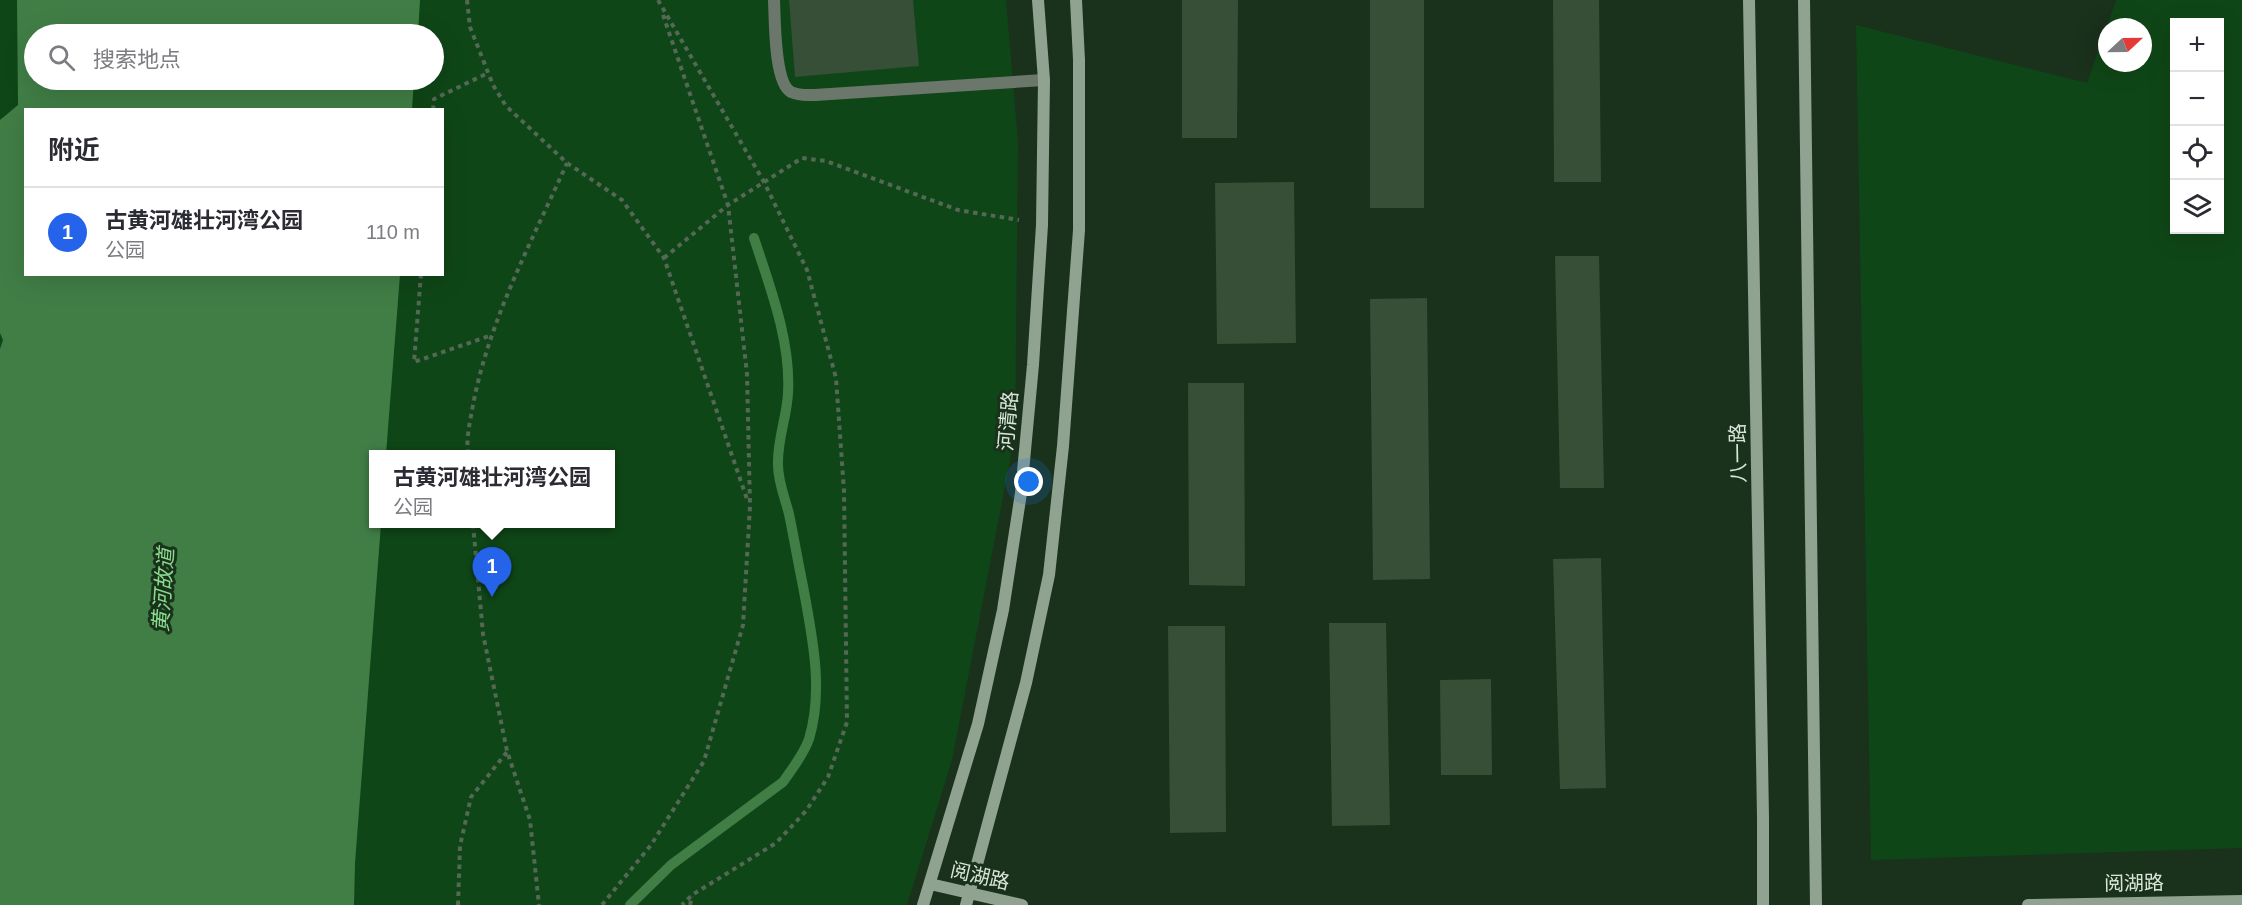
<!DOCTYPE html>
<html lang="zh">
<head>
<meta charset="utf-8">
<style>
	:root { --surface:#fff; --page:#f7f7f7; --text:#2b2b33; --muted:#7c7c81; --line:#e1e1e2; --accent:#2563eb }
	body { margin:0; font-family:Helvetica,"Noto Sans SC",sans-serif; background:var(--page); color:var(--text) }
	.controls { position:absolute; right:18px; top:18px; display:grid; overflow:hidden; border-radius:0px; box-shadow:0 6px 24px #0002 }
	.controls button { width:54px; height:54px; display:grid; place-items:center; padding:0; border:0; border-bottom:2px solid var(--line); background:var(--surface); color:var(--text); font:30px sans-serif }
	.compass { position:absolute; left:2098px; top:18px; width:54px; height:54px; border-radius:50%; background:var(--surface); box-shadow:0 6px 24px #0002; rotate:68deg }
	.you { position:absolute; left:1029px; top:482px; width:21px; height:21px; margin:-15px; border:4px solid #fff; border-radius:50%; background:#1a73e8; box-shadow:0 0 0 9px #1a73e833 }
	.badge { display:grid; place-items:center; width:39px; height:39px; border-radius:50%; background:var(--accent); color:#fff; font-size:20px; font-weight:700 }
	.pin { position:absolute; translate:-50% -50px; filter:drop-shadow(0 2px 3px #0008) }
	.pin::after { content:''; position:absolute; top:32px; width:21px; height:18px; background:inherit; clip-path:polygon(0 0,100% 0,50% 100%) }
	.popup { position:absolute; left:369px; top:450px; width:246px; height:78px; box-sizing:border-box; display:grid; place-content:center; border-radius:0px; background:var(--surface); filter:drop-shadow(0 2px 4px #0005); font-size:20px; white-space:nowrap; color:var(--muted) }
	.popup b { font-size:22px; color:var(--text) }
	.popup::after { content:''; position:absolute; left:50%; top:100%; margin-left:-12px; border:12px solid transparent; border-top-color:var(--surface) }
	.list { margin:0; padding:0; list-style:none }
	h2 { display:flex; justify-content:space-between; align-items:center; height:78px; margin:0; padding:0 24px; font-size:26px }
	h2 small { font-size:20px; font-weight:400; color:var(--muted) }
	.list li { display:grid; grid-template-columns:39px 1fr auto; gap:18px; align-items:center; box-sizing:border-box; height:90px; padding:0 24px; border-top:2px solid var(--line) }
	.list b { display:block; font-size:22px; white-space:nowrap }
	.list p { margin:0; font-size:20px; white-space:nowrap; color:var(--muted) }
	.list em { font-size:20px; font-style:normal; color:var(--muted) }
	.icon { flex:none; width:33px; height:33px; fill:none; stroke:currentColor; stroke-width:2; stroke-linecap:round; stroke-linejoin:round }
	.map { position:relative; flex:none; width:2242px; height:905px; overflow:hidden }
	.search { position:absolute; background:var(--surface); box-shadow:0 6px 24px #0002; left:24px; top:24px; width:420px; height:66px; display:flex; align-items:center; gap:15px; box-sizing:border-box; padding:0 21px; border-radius:33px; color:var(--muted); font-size:22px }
	.panel { position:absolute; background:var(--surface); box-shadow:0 6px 24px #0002; left:24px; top:108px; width:420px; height:168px; border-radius:0px }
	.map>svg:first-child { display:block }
	.green { fill:#0f4617; fill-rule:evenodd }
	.water { fill:#417e46 }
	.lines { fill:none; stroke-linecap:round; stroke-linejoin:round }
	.stream { stroke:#417e46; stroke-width:10 }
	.building { fill:#374e37 }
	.path { stroke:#546855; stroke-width:4; stroke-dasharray:4.5 4.5; stroke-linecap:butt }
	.lane { stroke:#6c776c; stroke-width:12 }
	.secondary { stroke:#90a290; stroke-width:12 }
	.labels { text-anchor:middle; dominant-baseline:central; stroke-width:6; stroke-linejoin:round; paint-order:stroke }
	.street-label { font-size:20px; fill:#d8e6d8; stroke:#1a311c }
	.water-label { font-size:21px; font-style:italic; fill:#89dd8d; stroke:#1a311c }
</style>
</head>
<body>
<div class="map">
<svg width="2242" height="905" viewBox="0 0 2242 905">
	<rect width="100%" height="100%" fill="#1a311c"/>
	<!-- green -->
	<path class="green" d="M0,0H1006L1018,142L1015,435L952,760L907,905H0ZM34,34H434V80H34ZM26,110H442V274H26ZM374,454H610V524H374Z
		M2116,0H2242V848L1871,860L1856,25L2087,83ZM2174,22H2220V230H2174ZM2107,27H2143V63H2107Z"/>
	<!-- water -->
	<path class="water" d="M17,0H420L418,34H34V80H414L412,109L26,110V274L400,275L386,454H374V524H381L355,863L354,905H0V349L3,340L0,333V120L18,105Z"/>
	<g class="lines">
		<!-- stream -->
		<path class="stream" d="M630,905L671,865L783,782C792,769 804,754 809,739C824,689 812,636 803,586C798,562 794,538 789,514C785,498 778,482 778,465C777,440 787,417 788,393C791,341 770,287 754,238"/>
	</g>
	<!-- building -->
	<path class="building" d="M789,0H913L919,66L795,77Z
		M1182,0H1238L1237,138H1182Z
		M1370,0H1424V208H1370Z
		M1553,0H1599L1601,182H1554Z
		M1294,182L1296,343L1217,344L1215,183Z
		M1555,256H1599L1604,488H1560Z
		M1427,298L1430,579L1373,580L1370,299Z
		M1188,383H1244L1245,586L1189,585Z
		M1601,558L1606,788L1560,789L1553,559Z
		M1329,623H1386L1390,825L1332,826Z
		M1168,626H1225L1226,832L1170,833Z
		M1491,679L1492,775H1441L1440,680Z"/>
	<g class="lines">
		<!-- path -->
		<path class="path" d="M467,0L470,27L493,85L506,106L567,163L622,200L664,258L748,502
			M658,0L764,182L807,270L836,378L844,491L847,722L828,777L806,811L776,843L692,895L682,905
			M433,110L434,99L488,73
			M664,258L728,205L802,158L826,161L958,210L1019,220
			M421,274L414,362L492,335
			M468,454C466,437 470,422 473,405C489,320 532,241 567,163
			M473,524L483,634L507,751L530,820L539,905
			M458,905L460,846L471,797L507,752
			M602,905L651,845L704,761L743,625L750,506L747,374L728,205L662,12
			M690,905L692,896"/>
		<!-- lane -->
		<path class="lane" d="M774,0C775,19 774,83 791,92C799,96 807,95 815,95L1044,80"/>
		<!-- secondary -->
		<path class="secondary" d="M1749,0L1763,817V905
			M1804,0L1816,905
			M930,884L1022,905
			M923,905L978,724L1003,610L1021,493L1033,365L1042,225L1044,80L1038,0
			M966,905L1026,683L1049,575L1063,446L1079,230V60L1076,0
			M2028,905L2242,901"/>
	</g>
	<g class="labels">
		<!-- street labels -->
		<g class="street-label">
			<text transform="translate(1008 421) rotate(-85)">河清路</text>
			<text transform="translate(1738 453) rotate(-91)">八一路</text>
			<text transform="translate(980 876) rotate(13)">阅湖路</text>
			<text transform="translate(2134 883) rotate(-1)">阅湖路</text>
		</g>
		<!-- water labels -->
		<g class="water-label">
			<text transform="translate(163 590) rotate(-86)">黄河故道</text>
		</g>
	</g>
</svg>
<div class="controls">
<button>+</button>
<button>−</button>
<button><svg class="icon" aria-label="locate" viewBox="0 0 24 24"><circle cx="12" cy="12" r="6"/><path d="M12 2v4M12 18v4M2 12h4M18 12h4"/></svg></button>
<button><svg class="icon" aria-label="layers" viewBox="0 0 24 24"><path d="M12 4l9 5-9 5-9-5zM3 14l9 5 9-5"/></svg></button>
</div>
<svg class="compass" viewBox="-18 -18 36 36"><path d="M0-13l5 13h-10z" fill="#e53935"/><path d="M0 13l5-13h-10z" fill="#7c7c81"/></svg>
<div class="you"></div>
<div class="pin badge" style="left:492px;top:597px">1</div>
<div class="popup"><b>古黄河雄壮河湾公园</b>公园</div>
<div class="search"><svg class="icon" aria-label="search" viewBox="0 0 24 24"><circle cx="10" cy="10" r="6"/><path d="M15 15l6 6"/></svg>搜索地点</div>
<section class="panel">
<h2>附近<small></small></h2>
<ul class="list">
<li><span class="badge">1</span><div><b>古黄河雄壮河湾公园</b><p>公园</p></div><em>110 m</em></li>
</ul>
</section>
</div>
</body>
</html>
